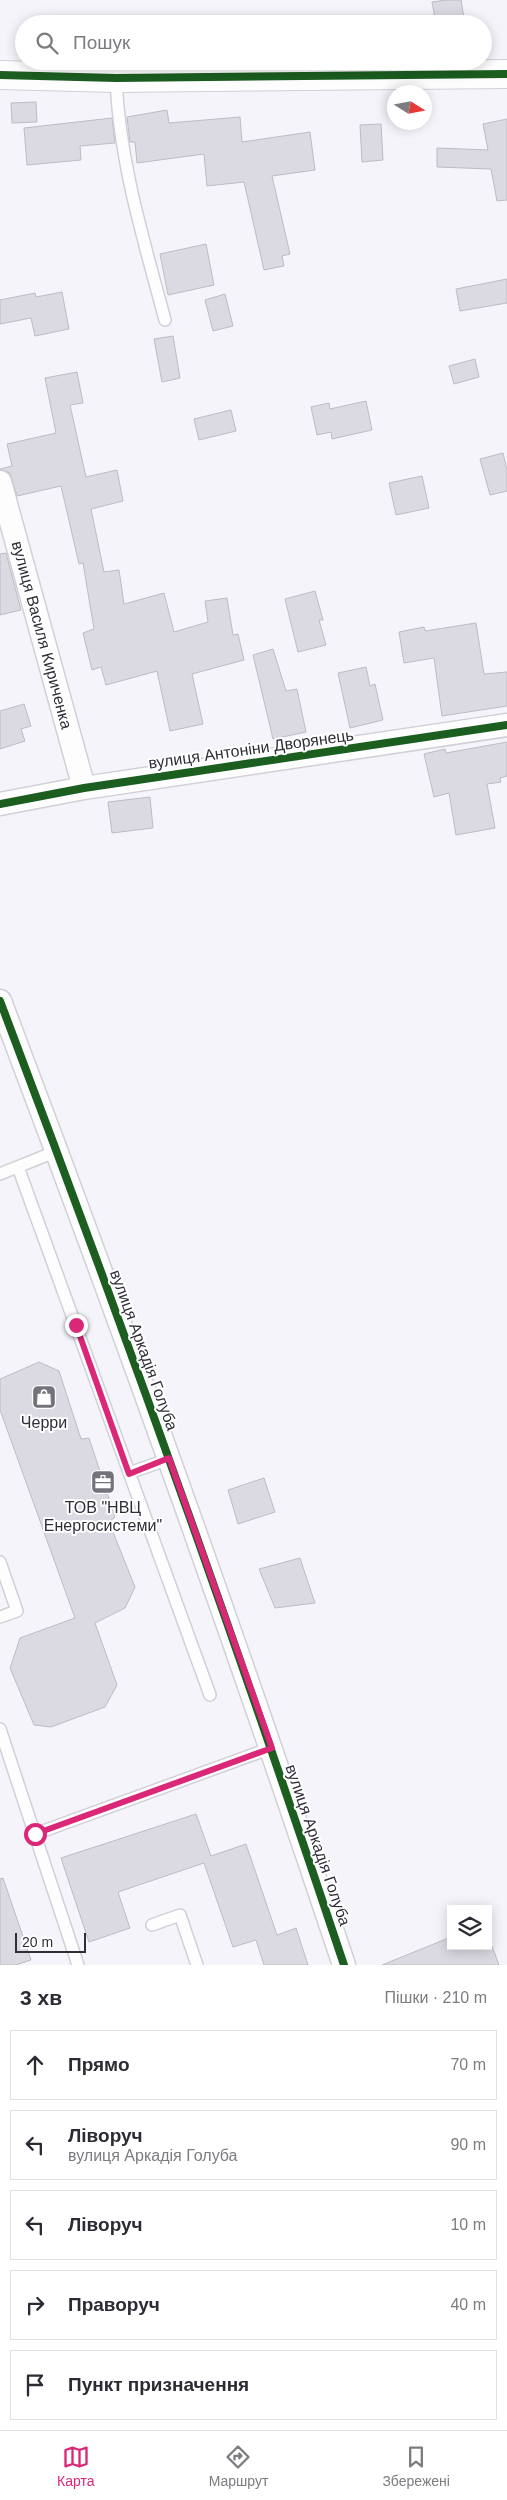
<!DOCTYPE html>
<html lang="uk">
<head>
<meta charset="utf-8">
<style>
	:root { --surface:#fff; --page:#f2f2f3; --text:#2b2b33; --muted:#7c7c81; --line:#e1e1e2; --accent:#db2777 }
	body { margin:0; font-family:Arial,sans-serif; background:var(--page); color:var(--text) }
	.controls { position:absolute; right:15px; bottom:15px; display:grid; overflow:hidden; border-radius:0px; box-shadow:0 2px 12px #0003 }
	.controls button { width:45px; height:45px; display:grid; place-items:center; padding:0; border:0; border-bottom:1px solid var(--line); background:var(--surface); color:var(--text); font:25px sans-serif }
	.compass { position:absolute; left:387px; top:85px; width:45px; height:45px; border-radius:50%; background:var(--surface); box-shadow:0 2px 12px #0003; rotate:101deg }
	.scale { position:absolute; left:15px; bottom:12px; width:71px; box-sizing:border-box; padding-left:5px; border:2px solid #2f2e38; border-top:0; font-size:14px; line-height:18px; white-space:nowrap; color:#2f2e38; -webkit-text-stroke:4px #fff; paint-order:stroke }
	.stop { position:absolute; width:15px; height:15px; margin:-11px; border:4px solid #db2777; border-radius:50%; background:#fff }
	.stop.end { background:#db2777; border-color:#fff; box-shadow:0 1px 5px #0008 }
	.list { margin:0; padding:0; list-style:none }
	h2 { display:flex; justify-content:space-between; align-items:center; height:65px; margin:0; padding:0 20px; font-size:21px }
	h2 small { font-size:16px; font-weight:400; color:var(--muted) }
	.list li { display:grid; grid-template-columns:32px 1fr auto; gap:15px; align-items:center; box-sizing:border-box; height:70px; margin:0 10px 10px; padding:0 10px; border:1px solid var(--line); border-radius:0px }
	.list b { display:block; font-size:19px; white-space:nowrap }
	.list p { margin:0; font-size:16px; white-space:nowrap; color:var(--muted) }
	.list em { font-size:16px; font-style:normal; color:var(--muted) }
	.icon { flex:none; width:28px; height:28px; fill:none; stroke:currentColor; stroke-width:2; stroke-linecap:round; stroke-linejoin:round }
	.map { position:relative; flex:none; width:507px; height:1965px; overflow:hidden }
	.search { position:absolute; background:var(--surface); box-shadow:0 2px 12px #0003; left:15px; right:15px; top:15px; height:55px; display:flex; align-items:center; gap:12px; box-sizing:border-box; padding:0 18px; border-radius:28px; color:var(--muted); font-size:19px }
	.sheet { height:465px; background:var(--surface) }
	nav { display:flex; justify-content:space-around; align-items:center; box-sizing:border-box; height:70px; border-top:1px solid var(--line); background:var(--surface); font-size:14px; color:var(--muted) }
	nav a { display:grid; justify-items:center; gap:2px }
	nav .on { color:var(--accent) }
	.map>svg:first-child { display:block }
	.building { fill:#dbdae3; stroke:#bdbcc4 }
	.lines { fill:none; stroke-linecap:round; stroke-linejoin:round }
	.service-casing { stroke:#d1d0d7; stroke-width:14 }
	.minor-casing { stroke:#d1d0d7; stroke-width:25 }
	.tertiary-casing { stroke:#d1d0d7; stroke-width:30 }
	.service { stroke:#fefdfe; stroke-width:11 }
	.minor { stroke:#fefdfe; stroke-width:22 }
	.tertiary { stroke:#fefdfe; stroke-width:28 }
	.cycleway-casing { stroke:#fff; stroke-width:11 }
	.cycleway { stroke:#1b5e20; stroke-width:8 }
	.route { stroke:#db2777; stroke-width:6 }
	.labels { text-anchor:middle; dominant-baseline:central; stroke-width:4; stroke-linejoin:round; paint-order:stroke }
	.street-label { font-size:16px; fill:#2f2e38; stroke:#fff }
	.poi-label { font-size:16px; fill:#2f2e38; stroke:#fff }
</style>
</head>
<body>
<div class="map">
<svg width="507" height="1965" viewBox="0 0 507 1965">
	<rect width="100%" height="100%" fill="#f5f4fa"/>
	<!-- building -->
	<path class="building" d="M446,0H461L465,24H436L432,2Z
		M36,102L37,122L12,123L11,103Z
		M167,110L169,123L240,117L242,142L310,132L315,170L272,176L290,254L282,256L284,266L264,270L244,182L207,186L204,154L137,163L135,142H130L127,117Z
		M112,118L115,143L80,146L81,160L27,165L24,128Z
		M507,119V200L497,201L491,169L437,167V148L488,150L483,124Z
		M381,124L383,160L362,162L360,125Z
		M206,244L214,285L168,295L160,254Z
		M507,279V303L460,311L456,289Z
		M62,292L69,329L35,336L31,318L0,324V300L35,293L36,297Z
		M225,294L233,326L213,331L205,300Z
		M173,336L180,378L162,382L154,339Z
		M475,359L479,377L454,384L449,366Z
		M77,372L83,403L70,405L86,477L117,470L123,501L91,509L104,572L119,570L124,604L164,593L174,632L208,622L205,601L227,598L233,635L238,634L244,660L192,674L203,724L170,731L157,671L106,685L101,667L92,670L83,633L94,629L83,563L79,564L61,486L17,496L10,473L0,469L12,466L7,444L56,433L45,378Z
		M366,401L372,430L332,439L331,432L317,435L311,407L329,403L330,409Z
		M231,410L236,431L199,440L194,419Z
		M503,453L507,470V491L490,495L480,459Z
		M422,476L429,508L396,515L389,483Z
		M6,553L21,610L0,615V554Z
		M315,591L323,620H319L326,645L298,652L285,599Z
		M476,623L484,674L507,672V706L442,716L434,658L404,663L399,632L424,627L425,631Z
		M273,649L286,691L297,689L306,732L273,739L253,655Z
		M366,667L370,686L375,684L383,720L350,728L338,673Z
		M24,704L31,726L21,729L25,741L0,749V711Z
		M507,742V776L500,778L501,782L487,784L495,828L456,835L449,793L434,797L424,754L445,749L446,753Z
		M150,797L153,828L112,833L108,802Z
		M39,1362L59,1371L81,1439L89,1438L115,1517L109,1522L135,1587L125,1608L95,1623L117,1685L105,1707L51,1727L34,1725L10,1668L20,1638L75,1618L0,1410V1379Z
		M264,1478L275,1512L238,1524L228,1490Z
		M300,1558L315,1603L275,1608L259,1569Z
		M196,1814L211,1856L246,1844L277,1935L296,1928L308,1965H264L256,1940L233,1947L204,1863L118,1892L130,1928L89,1942L61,1858Z
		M3,1878L31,1960L16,1965H0V1879Z
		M451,1937V1946H492L499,1965H382Z"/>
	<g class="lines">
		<defs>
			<path id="service" d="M116,78C119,161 144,241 165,320
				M18,1167L210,1695
				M0,1174L57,1151
				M129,1473L169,1459
				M0,1562L17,1611L0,1617
				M0,1729L78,1965
				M35,1834L271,1748
				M152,1925L180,1915L197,1965"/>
			<path id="minor" d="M0,482L84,788
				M0,804L84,788L507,725
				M0,1001C121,1320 236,1641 344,1965"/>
			<path id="tertiary" d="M0,75L116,78L507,74"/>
		</defs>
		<!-- service casing -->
		<use href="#service" class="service-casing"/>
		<!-- minor casing -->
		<use href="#minor" class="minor-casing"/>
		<!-- tertiary casing -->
		<use href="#tertiary" class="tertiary-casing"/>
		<!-- service -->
		<use href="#service" class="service"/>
		<!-- minor -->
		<use href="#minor" class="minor"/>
		<!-- tertiary -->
		<use href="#tertiary" class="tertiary"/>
		<defs>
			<path id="cycleway" d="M0,75L116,78L507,74
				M0,804L84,788L507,725
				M0,1001C121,1320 236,1641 344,1965"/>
		</defs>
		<!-- cycleway casing -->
		<use href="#cycleway" class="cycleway-casing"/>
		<!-- cycleway -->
		<use href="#cycleway" class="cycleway"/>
	</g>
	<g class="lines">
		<!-- route -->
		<path class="route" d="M35,1834L272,1748L169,1458L129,1474L76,1325"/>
	</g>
	<!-- icons -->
	<defs>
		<symbol id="shop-square" viewBox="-11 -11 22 22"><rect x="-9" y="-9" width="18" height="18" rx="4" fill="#74737c" stroke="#fff"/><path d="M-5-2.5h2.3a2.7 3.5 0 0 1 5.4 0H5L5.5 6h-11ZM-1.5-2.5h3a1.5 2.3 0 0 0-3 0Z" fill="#fff"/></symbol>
		<symbol id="office-square" viewBox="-11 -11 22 22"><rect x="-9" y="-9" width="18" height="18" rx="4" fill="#74737c" stroke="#fff"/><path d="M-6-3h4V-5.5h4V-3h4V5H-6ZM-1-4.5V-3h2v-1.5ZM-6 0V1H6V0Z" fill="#fff"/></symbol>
	</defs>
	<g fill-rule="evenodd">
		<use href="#shop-square" x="30" y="1383" width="28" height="28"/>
		<use href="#office-square" x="89" y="1468" width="28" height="28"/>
	</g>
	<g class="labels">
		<!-- street labels -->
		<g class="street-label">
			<text transform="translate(42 635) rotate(75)">вулиця Василя Кириченка</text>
			<text transform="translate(251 749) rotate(-8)">вулиця Антоніни Дворянець</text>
			<text transform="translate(144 1350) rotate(70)">вулиця Аркадія Голуба</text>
			<text transform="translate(318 1845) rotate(71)">вулиця Аркадія Голуба</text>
		</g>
		<!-- poi labels -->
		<g class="poi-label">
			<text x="44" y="1422">Черри</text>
			<text x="103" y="1507">ТОВ "НВЦ<tspan x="103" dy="18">Енергосистеми"</tspan></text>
		</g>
	</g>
</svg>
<div class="controls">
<button><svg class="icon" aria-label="layers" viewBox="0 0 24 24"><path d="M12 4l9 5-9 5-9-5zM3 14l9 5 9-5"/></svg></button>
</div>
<svg class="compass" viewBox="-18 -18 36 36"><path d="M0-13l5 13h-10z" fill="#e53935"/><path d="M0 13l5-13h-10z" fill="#7c7c81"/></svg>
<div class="scale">20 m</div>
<div class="stop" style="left:35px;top:1834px"></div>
<div class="stop end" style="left:76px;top:1325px"></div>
<div class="search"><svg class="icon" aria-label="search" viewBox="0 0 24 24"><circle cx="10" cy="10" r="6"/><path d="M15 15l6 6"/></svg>Пошук</div>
</div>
<section class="sheet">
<h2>3 хв<small>Пішки · 210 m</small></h2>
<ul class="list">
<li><svg class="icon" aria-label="ahead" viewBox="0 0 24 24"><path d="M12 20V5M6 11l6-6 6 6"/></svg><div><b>Прямо</b></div><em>70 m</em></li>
<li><svg class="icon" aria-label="left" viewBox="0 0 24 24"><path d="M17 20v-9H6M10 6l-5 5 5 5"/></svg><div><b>Ліворуч</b><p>вулиця Аркадія Голуба</p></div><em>90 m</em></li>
<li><svg class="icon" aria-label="left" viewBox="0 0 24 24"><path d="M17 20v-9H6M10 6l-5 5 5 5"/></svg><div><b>Ліворуч</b></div><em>10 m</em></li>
<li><svg class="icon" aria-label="right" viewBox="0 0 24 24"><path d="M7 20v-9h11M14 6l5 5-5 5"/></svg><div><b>Праворуч</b></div><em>40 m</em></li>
<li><svg class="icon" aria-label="arrive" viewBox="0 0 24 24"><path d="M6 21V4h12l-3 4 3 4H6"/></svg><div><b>Пункт призначення</b></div></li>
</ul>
</section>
<nav>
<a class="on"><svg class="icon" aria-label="map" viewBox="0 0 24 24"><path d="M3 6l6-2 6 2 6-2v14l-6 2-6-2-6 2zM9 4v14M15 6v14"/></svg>Карта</a>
<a><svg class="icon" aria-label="directions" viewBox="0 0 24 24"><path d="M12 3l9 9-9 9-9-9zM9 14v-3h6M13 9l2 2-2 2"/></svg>Маршрут</a>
<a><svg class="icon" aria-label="saved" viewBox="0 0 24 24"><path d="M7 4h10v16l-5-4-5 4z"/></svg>Збережені</a>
</nav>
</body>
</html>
